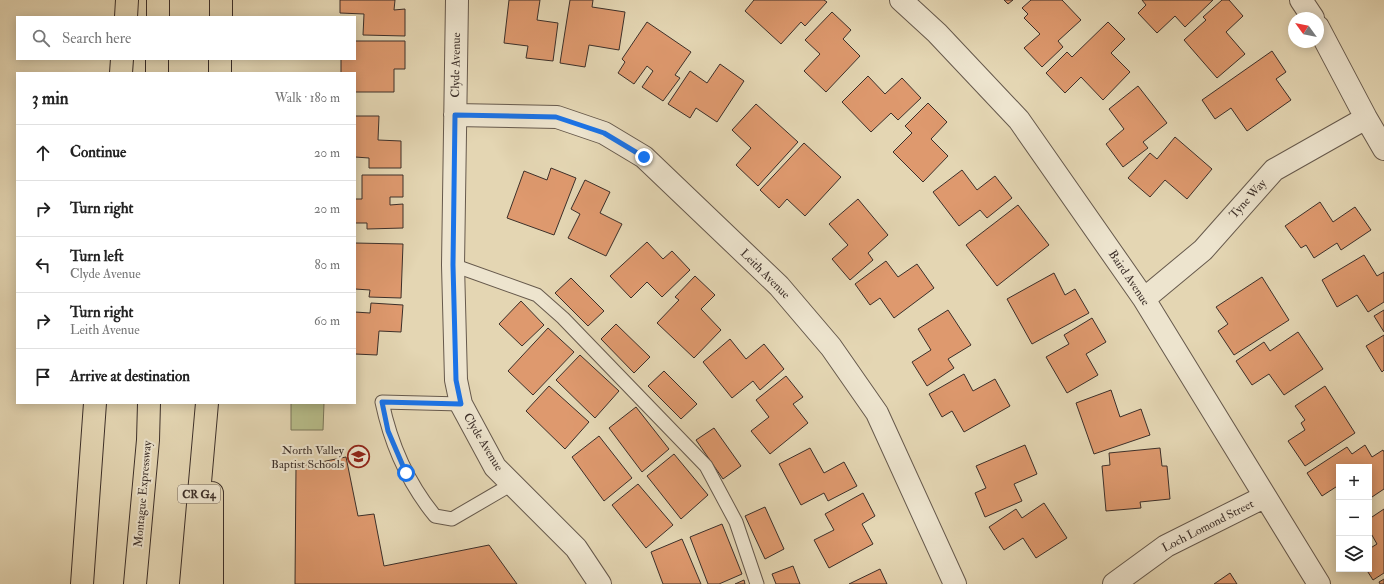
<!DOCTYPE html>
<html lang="en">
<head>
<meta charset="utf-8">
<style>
	:root { --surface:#fff; --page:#f2f2f2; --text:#222; --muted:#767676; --line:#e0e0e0 }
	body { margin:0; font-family:"IM FELL Double Pica",serif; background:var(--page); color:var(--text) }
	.controls { position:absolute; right:12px; bottom:12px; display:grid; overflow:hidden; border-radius:0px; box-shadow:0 2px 10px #0003 }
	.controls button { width:36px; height:36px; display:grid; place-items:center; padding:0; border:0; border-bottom:1px solid var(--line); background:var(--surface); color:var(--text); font:20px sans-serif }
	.compass { position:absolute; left:1288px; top:12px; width:36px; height:36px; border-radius:50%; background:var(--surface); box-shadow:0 2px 10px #0003; rotate:303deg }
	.stop { position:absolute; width:12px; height:12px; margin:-9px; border:3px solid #1a73e8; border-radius:50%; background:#fff }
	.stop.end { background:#1a73e8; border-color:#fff; box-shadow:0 1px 4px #0008 }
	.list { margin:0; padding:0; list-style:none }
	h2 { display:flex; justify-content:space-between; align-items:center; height:52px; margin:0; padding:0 16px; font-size:17px }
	h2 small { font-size:13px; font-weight:400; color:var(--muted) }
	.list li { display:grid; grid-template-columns:26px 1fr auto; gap:12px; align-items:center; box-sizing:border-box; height:56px; padding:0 16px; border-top:1px solid var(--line) }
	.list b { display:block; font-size:15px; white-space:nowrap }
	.list p { margin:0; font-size:13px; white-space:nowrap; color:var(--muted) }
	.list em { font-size:13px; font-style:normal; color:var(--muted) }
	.icon { flex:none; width:22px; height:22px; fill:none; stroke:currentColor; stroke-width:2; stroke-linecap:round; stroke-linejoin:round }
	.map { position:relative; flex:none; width:1384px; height:584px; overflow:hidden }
	.search { position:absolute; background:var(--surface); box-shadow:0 2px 10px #0003; left:16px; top:16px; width:340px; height:44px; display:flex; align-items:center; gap:10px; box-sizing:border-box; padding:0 14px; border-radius:0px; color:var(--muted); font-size:15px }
	.panel { position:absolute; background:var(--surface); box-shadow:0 2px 10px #0003; left:16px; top:72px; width:340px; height:332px; border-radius:0px }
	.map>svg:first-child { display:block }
	.green { fill:#b7bd8a; stroke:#7a765a }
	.building { fill:#de996e; stroke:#3c2f29 }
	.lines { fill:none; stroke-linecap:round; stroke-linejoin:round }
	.lane-casing { stroke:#66594c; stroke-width:15 }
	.street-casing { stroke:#66594c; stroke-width:24 }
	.highway-casing { stroke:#3c2f29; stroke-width:24 }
	.lane { stroke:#ede4ce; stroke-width:13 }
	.street { stroke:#ede4ce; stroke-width:22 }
	.highway { stroke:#e4d6b3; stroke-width:22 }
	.route { stroke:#1a73e8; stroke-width:5 }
	.labels { text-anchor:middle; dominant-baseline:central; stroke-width:4; stroke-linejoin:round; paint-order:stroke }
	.shield { fill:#ede4ce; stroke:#71655a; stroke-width:1 }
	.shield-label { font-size:11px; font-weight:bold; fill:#3c2f29 }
	.street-label { font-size:12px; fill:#3c2f29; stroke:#ede4ce }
	.poi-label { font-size:12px; fill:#3c2f29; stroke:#ede4ce; text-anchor:end }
</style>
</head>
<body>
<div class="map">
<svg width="1384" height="584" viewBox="0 0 1384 584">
	<rect width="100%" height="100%" fill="#e4d6b3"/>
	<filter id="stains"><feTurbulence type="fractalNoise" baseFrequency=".005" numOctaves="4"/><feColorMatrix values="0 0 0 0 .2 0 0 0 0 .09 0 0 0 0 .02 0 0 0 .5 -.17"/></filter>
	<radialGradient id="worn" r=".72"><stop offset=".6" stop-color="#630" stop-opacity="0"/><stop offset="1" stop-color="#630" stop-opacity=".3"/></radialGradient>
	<!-- green -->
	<path class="green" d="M291,403H324L323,430H291Z"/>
	<!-- building -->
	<path class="building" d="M340,0H395L394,10L405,9V36L363,35L364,14L340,13Z
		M509,0H540L537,20L558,23L553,61L526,58L528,46L504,43Z
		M570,0H593L592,7L625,12L619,50L589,45L585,67L560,63Z
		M754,0H824L827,2L805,26L801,22L781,44L745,11Z
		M1004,0H1013L1008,4Z
		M1031,0H1062L1081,20L1058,41L1063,47L1042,67L1024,48L1040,34L1024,18L1028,14L1022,8Z
		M1142,0H1213L1185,27L1175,16L1157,33L1138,13L1146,5Z
		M1222,0H1229L1243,16L1226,32L1245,54L1217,78L1184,40L1206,20L1203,17Z
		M832,12L851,30L843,39L860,56L826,92L804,71L820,54L805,40Z
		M647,22L691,52L675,75L680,78L663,101L642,87L653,71L647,66L634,84L618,73L625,62L622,59Z
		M1108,22L1125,39L1111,53L1130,72L1103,100L1081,77L1065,93L1046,73L1067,52L1072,57Z
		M355,41H405V69H394V92H355V73H341V59H355Z
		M1272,51L1286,72L1276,79L1291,100L1247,131L1231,108L1215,119L1202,100Z
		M720,64L744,81L717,122L696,108L690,118L668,104L690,71L707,83Z
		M868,76L885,94L902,78L921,98L898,120L891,113L871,132L842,102Z
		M1138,86L1167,123L1143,142L1148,148L1123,167L1106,144L1124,129L1109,109Z
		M928,103L947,122L931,139L948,156L923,182L893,152L912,133L905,126Z
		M756,104L798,142L758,186L736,165L751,148L732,130Z
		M355,116H379L378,140L401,141V168H369V158L355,157Z
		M1175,137L1212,169L1187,199L1165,180L1150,197L1128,178L1150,153L1157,159Z
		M804,143L841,177L805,216L787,199L779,208L760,190Z
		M551,168L576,178L554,235L507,218L524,171L547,180Z
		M962,170L977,190L995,176L1012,198L987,218L980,210L959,226L933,192Z
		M362,175H403V197H390V205L403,204V228L367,229V223H355V199H362Z
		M585,180L610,192L600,213L622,224L606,256L568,238L580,214L571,209Z
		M858,199L888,235L868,253L873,260L850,280L832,259L848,245L829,224Z
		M1320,202L1333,222L1355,207L1371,230L1341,250L1337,243L1314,258L1306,245L1301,248L1285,226Z
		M1018,205L1049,245L997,286L966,245Z
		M647,242L663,259L672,251L690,270L662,297L647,282L631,298L610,276Z
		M355,243L403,244L401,298L369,297L370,290L355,289Z
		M1364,255L1377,276L1384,272V302L1368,312L1357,295L1337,307L1322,280Z
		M886,261L898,277L917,264L934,288L894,318L880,298L870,305L855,284Z
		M1054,273L1065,295L1075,289L1089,313L1032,344L1007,299Z
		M695,276L715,295L701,309L721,330L694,358L657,323L679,300L675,297Z
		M1262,277L1289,320L1234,355L1218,331L1228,324L1216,307Z
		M571,278L604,311L588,326L555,293Z
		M521,301L544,325L522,346L499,324Z
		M371,303L403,305L401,332L379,331L377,355L355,354V312L370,313Z
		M948,310L971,345L948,359L954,368L927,386L912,362L931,350L918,329Z
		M1384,310V332L1374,316Z
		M1092,318L1106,342L1086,354L1098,375L1067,393L1046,357L1069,344L1064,335Z
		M616,324L650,357L634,373L601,339Z
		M548,328L574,352L533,395L508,371Z
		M1298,332L1323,369L1284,395L1269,374L1252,385L1236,361L1264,342L1270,351Z
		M1384,335V370L1382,372L1366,346Z
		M730,339L746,359L764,344L784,369L760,390L753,381L732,398L703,362Z
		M580,355L619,391L595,418L556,380Z
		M664,371L697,404L681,419L648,386Z
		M964,374L973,391L995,379L1010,406L964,432L952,411L942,417L929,394Z
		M786,376L803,397L793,404L808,423L770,454L751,431L769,417L756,400Z
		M549,386L589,422L565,449L526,411Z
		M1325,386L1355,433L1305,466L1288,441L1305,430L1301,423L1305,420L1295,406Z
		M1111,390L1120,417L1141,409L1150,435L1094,454L1076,403Z
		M636,407L669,449L642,472L609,428Z
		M714,428L741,466L723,479L696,440Z
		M599,436L632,478L604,501L572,457Z
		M1025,445L1037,474L1014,484L1022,501L985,517L975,493L986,488L976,466Z
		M1365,445L1372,457L1383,450L1384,452V489L1369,499V467H1339V485L1322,496L1307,473L1347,447L1352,454Z
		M810,448L824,473L844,462L857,486L828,501L824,493L801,505L779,464Z
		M1160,448L1162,466H1167L1170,499L1140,502L1141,508L1106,511L1102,466L1110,465L1109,453Z
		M674,454L708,495L681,519L647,476Z
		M346,457L358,516L374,514L384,566L489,545L517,584H295L296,467Z
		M638,484L673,525L646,548L612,505Z
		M863,493L875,516L862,524L873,544L829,568L814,540L834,530L825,514Z
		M1044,503L1067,538L1036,558L1023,538L1004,550L989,527L1016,509L1022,518Z
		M765,507L784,549L765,559L745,516Z
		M1384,509V573L1373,580L1366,569H1369V549L1377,544L1369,530V519Z
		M722,524L742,574L719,584H708L690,537Z
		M682,539L701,584H663L651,552Z
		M793,566L800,584H776L772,574Z
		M880,569L887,584H849Z
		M1230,573L1237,584H1214Z
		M1384,579V584H1380L1379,582Z
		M744,580L745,584H735Z"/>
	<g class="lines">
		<defs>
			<path id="lane" d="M453,265L537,295L563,318L706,466L736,522L757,584
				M461,404L382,402C391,445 408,483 435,516L452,519L512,484"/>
			<path id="street" d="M457,0L453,265L456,380L461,404L495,467L576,548L600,584
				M901,0L937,33L1019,120L1144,299L1319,584
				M1301,0L1313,18
				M1318,27L1366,118L1384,149
				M455,115L557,117L604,133L644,157L779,286L831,347L877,413L955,584
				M1144,299L1203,250L1274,170L1366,118
				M1114,584L1166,546L1264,497"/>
			<path id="highway" d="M126,17L127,0
				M158,17V0
				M221,17V0
				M121,73L122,59
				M157,73V59
				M220,73V59
				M82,584L95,403
				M135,584L148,440L149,403
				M191,584L207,403
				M212,584V493"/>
		</defs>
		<!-- lane casing -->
		<use href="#lane" class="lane-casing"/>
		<!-- street casing -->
		<use href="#street" class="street-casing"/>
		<!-- highway casing -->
		<use href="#highway" class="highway-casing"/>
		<!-- lane -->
		<use href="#lane" class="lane"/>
		<!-- street -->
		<use href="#street" class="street"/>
		<!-- highway -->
		<use href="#highway" class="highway"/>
	</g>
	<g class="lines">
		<!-- route -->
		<path class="route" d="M406,473L388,431L382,402L461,404L456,380L453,265L455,115L556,117L604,133L644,157"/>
	</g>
	<!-- icons -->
	<defs>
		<symbol id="school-ring" viewBox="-11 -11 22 22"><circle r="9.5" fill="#ede4ce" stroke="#8f2418" stroke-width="1.5"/><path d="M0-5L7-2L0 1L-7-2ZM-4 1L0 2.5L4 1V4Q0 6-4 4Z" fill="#8f2418"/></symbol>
	</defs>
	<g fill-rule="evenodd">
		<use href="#school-ring" x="346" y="444" width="25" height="25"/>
	</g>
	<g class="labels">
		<!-- shield labels -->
		<rect class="shield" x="178" y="485" width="42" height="18" rx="3"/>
		<g class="shield-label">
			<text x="199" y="494">CR G4</text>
		</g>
		<!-- street labels -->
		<g class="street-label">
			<text transform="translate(456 65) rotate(-89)">Clyde Avenue</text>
			<text transform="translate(1248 199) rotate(-48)">Tyne Way</text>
			<text transform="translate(765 274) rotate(45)">Leith Avenue</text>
			<text transform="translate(1129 278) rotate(56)">Baird Avenue</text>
			<text transform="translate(483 442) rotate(59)">Clyde Avenue</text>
			<text transform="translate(143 494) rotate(-85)">Montague Expressway</text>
			<text transform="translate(1208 526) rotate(-27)">Loch Lomond Street</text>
		</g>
		<!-- poi labels -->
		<g class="poi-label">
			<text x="344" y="450">North Valley<tspan x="344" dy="14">Baptist Schools</tspan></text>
		</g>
	</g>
	<rect width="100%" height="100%" filter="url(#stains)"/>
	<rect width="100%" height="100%" fill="url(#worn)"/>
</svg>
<div class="controls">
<button>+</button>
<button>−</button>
<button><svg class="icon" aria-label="layers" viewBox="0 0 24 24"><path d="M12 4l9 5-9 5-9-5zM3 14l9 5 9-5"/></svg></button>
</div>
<svg class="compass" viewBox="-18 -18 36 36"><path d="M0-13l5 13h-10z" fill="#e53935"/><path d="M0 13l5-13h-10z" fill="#767676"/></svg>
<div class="stop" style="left:406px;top:473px"></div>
<div class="stop end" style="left:644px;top:157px"></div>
<div class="search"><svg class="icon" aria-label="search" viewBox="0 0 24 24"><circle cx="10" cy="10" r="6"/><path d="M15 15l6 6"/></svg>Search here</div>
<section class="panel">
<h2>3 min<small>Walk · 180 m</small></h2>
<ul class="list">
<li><svg class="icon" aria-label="ahead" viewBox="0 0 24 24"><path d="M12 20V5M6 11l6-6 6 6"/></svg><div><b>Continue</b></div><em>20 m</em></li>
<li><svg class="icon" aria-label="right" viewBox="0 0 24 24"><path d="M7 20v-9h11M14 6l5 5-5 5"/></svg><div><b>Turn right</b></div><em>20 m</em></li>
<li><svg class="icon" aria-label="left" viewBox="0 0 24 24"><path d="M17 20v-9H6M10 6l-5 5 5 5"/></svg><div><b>Turn left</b><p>Clyde Avenue</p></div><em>80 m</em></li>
<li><svg class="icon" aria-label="right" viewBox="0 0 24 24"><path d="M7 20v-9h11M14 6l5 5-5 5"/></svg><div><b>Turn right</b><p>Leith Avenue</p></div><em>60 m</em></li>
<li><svg class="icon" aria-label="arrive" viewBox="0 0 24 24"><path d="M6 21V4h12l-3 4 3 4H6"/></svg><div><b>Arrive at destination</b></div></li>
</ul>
</section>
</div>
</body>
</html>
